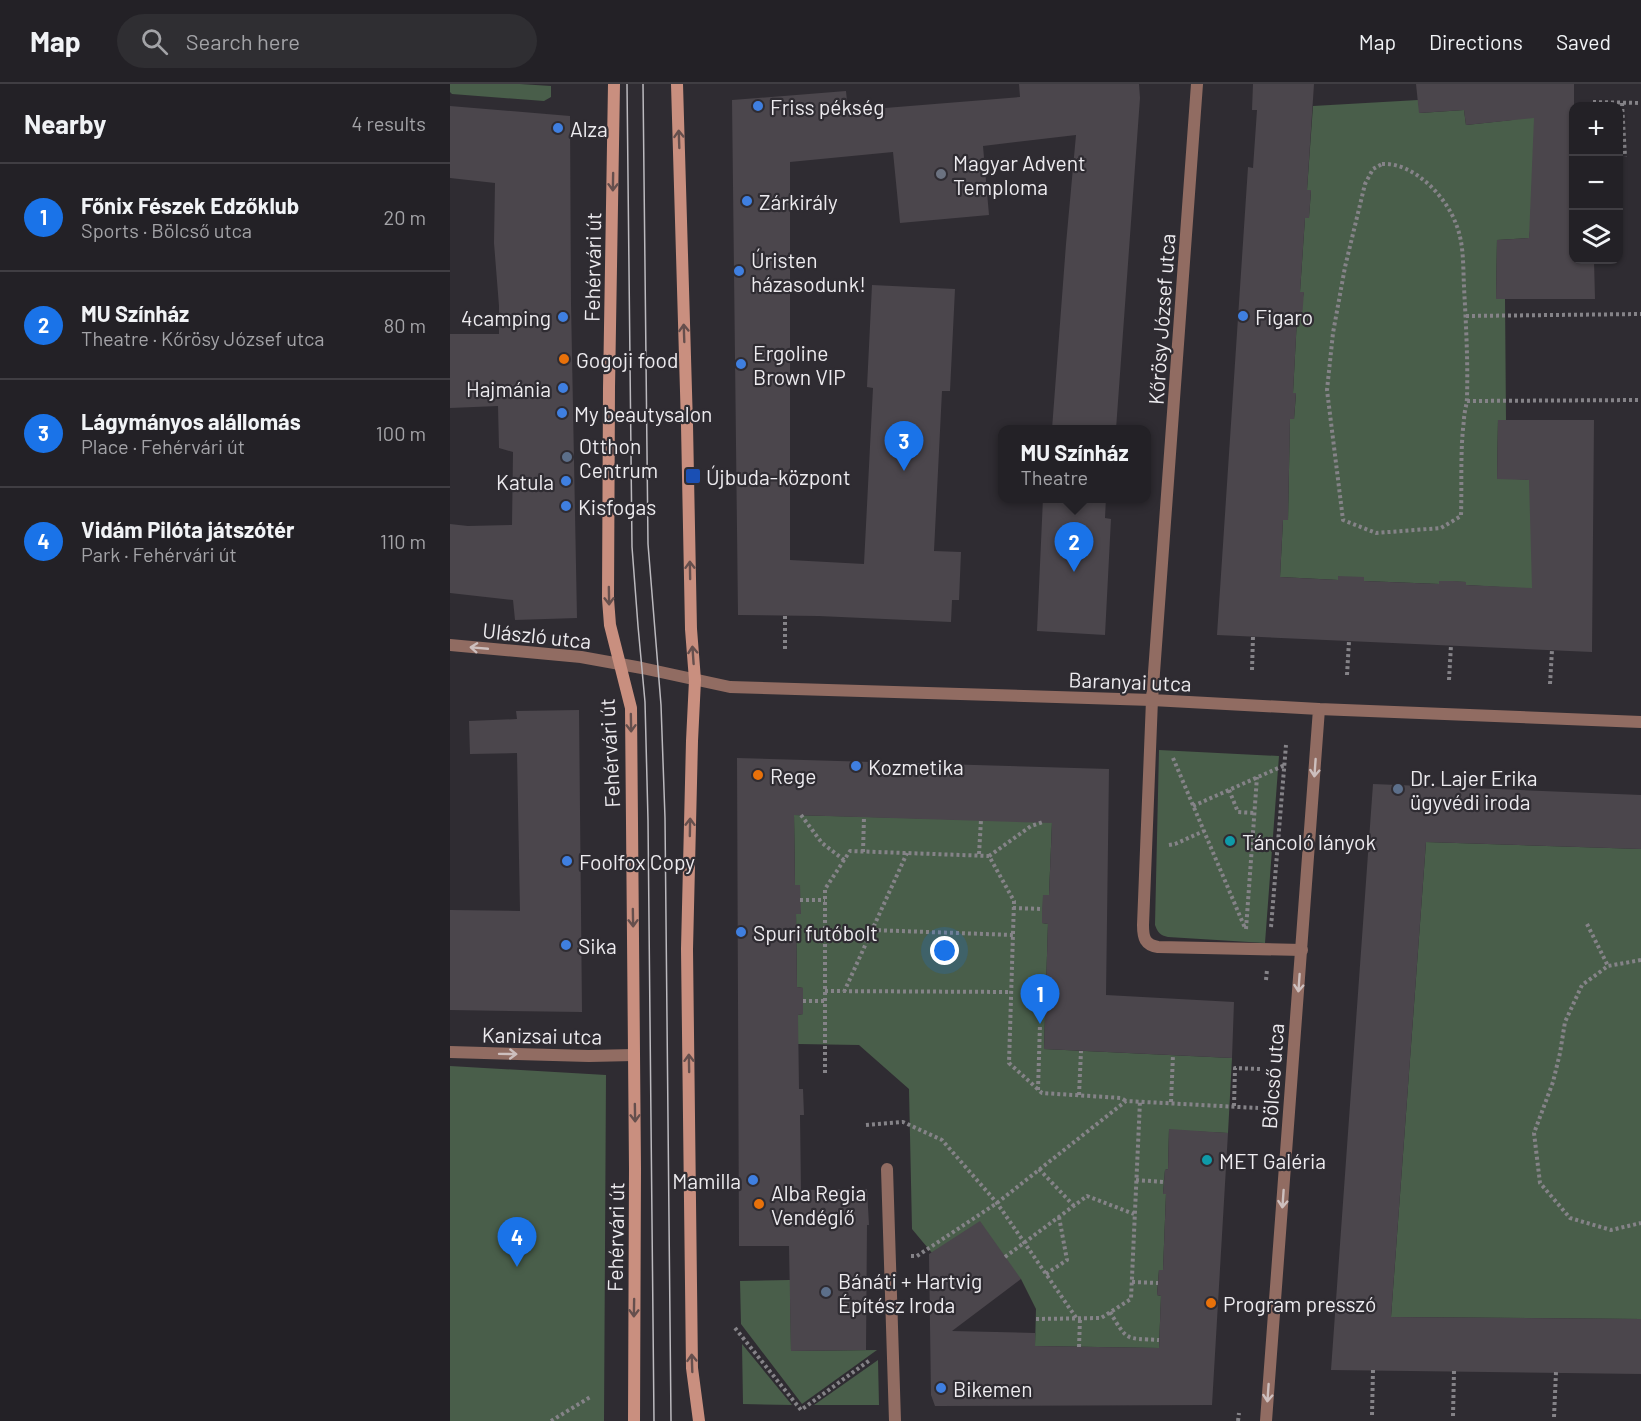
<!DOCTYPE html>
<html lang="en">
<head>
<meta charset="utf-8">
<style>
	:root { --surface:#232126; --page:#2f2e32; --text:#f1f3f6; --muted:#a3a3a7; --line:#403e43; --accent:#1a73e8 }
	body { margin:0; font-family:Barlow,sans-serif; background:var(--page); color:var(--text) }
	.controls { position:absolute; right:18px; top:18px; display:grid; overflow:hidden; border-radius:12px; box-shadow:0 2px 4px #0004 }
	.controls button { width:54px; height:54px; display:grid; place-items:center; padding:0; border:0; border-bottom:2px solid var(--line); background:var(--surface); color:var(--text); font:30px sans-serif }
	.you { position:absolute; left:495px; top:867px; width:21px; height:21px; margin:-15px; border:4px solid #fff; border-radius:50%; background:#1a73e8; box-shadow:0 0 0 9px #1a73e833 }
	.badge { display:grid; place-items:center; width:39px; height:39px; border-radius:50%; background:var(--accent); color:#fff; font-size:20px; font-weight:700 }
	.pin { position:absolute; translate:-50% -50px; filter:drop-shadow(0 2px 3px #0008) }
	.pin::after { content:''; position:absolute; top:32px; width:21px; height:18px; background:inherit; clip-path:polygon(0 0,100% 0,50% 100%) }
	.popup { position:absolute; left:548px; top:341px; width:153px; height:78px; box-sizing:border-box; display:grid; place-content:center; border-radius:12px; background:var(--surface); filter:drop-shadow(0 2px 4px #0005); font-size:20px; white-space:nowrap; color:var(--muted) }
	.popup b { font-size:22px; color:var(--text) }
	.popup::after { content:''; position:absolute; left:50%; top:100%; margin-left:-12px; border:12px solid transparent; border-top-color:var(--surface) }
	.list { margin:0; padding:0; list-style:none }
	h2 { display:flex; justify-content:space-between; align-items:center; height:78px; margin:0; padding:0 24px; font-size:26px }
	h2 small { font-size:20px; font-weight:400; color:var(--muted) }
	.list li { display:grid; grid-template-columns:39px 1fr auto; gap:18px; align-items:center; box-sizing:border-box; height:108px; padding:0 24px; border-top:2px solid var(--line) }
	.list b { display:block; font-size:22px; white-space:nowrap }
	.list p { margin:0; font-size:20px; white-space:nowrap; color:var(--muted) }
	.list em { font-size:20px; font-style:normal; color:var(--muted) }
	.icon { flex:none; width:33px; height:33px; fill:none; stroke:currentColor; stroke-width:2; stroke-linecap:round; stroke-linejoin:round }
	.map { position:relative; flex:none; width:1191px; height:1337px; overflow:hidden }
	header { display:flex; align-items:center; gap:36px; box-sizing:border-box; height:84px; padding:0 30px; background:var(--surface); border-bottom:2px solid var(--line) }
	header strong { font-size:28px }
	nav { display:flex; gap:33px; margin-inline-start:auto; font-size:21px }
	.search { width:420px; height:54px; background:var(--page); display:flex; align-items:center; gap:15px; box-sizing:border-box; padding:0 21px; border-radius:33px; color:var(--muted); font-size:22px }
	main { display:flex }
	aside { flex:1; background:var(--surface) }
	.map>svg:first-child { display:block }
	.green { fill:#495e4a }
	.building { fill:#4b464c }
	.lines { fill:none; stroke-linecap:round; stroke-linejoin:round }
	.path { stroke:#858388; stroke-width:4; stroke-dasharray:3 3; stroke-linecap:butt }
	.lane { stroke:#916c62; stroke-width:12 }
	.street { stroke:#916c62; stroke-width:12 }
	.secondary { stroke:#c98f7f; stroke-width:12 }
	.tram { stroke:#bbb9be; stroke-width:1.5 }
	.oneway { stroke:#654f4d }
	.oneway2 { stroke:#cdbfbe }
	.shop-dot { fill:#3f7fe0; stroke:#2f2c32; stroke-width:2 }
	.worship-dot { fill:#6b7280; stroke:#2f2c32; stroke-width:2 }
	.food-dot { fill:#e8710a; stroke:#2f2c32; stroke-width:2 }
	.service-dot { fill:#5c6f8a; stroke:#2f2c32; stroke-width:2 }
	.transit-dot { fill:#1a4fb4; stroke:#2f2c32; stroke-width:2 }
	.culture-dot { fill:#0f9aa8; stroke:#2f2c32; stroke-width:2 }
	.labels { text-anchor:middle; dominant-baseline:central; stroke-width:4.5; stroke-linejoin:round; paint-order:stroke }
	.poi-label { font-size:21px; fill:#edebef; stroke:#2f2c32; text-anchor:start }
	.street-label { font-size:21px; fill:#edebef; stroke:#2f2c32 }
</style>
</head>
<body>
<header>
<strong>Map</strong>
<div class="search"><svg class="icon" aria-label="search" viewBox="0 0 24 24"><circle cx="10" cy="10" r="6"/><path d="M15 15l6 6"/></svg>Search here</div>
<nav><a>Map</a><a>Directions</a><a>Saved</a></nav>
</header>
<main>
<aside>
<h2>Nearby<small>4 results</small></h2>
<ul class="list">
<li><span class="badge">1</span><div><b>Főnix Fészek Edzőklub</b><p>Sports · Bölcső utca</p></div><em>20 m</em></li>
<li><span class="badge">2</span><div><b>MU Színház</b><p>Theatre · Kőrösy József utca</p></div><em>80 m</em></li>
<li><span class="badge">3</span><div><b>Lágymányos alállomás</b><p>Place · Fehérvári út</p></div><em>100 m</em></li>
<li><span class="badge">4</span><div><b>Vidám Pilóta játszótér</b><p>Park · Fehérvári út</p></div><em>110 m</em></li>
</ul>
</aside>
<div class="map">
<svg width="1191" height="1337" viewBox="0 0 1191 1337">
	<rect width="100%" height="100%" fill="#2f2c32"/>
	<!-- green -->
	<path class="green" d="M0,0H70L101,2V13L94,17L2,10L0,8Z
		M968,16L970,29L1014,26L1016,41L1062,36L1098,17L1079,154L1047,156L1046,215H1055L1056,336H1048L1047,394L1085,396L1084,505L1016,501V498L989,497V500L914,497V493H888V496L830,493L833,436H838L840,335H844L846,310L843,309L847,234L854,209L850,208L855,134L859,133L861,107L857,106L863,22Z
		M709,666L829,672L815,859L718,853C710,851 708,849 705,841Z
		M344,731L602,738L599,811L592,839L598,840L594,965L782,974L778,1049L719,1046L718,1085L715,1086L713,1110H716L713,1186H709L707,1211L711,1212L709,1264L585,1262L586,1225L571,1195L482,1169L462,1145L459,1005L409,961L348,960V931L353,930V904L347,903L346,830H351L345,801Z
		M976,758L1191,765V1235L941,1233Z
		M0,982L156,991L154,1337H0Z
		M340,1196L341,1267L427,1266L352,1320L291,1240L290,1197Z
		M292,1260L342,1321L293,1320Z
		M428,1276L429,1321H364Z"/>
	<!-- building -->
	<path class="building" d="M569,0H689L690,14L666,345H602L616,160L626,51L533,62L539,131L450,139L443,68L340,78V476L414,480L423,304L417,303L422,201L505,205L500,307H492L484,467L511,468L509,516H502L501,538L369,532L288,531L282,16L396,7L398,27L570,13Z
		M803,0H864L857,106H861L859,134H855L850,208H854L852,234H847L843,309H846L844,335H840L838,436H833L830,493L888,496V492L914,493V497L989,500V497H1003L1016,498V501L1082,504L1079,396L1047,395L1048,336H1144L1142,568L767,551L798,83L803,84L807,26H802Z
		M966,0H1124V176H1144L1145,215H1046L1047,156L1079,154L1084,34L1016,41L1014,26L969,29Z
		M0,22L120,32L121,219L127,534L65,536L63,516L0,509V440L18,442L62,441L63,368L49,364L48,322L0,324V250H49V222L44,159L45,99L0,94Z
		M593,414H656L655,434L661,435L655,551L587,547Z
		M129,626L132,928L0,926V826L70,827L67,669L20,670L19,637L67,635L66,627Z
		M287,674L659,685L656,911L784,918L782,974L594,965L598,840L592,839V825L593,811H599L602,739L344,731L345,801H350L351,830H346L347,903L353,904V930L348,931L349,1005H353L354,1031H350L351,1106L417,1105L419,1141H417L416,1266L341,1267L339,1162H289Z
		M923,700L1191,711V765L976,758L941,1233L1191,1235V1290L881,1286Z
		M719,1045L778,1049L762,1321L485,1322L481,1311L479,1170L530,1137L571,1195L502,1247L585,1249V1262L709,1264L711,1212L707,1211L709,1186H713L716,1110H713L715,1086L718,1085Z"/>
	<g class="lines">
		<!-- path -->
		<path class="path" d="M1143,18L1191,19
			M1172,19L1175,73
			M932,80C963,78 996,112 1006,140C1014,159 1013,182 1014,203C1016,240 1018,277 1017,313C1017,321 1014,328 1014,336C1010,366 1012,401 1011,432L991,444L926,449L893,436L877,306L883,249L895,183L915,100L923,85Z
			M1016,232L1191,230
			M1017,317L1191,316
			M335,532V568
			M802,586L803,552
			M897,591L899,557
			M999,596L1001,561
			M1100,600L1102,566
			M723,674L795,844
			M779,706L788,728L804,729
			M743,722L835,681
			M351,731L372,759L394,776
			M719,761L725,760L754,747
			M413,768L414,733
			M529,770L531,736
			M539,772L581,742L593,738
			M350,816H375
			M563,824L592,825
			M1137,840L1158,882
			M821,843L836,661
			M796,845L807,693
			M422,846L563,851
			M1191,876L1158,882L1132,901L1115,938L1110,969L1103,998L1084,1049L1090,1099L1120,1134L1161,1146L1191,1139
			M816,896L817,886
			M375,907L561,908
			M394,908L457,769
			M353,917H375
			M375,989V805L400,767L539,772L564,817L559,979L592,1009L671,1014L676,1017
			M588,1006L590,940
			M629,1011L631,967
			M721,1018L723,971
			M784,1022L785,984L810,985
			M416,1041L453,1038L492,1056L547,1119L627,1235
			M589,1085L624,1122
			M686,1096L714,1098
			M461,1172H467L547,1119L676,1017L808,1024
			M555,1173L637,1112L684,1130
			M596,1190L617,1176L609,1133
			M682,1198L708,1199
			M660,1228C678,1258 675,1254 709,1256
			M586,1235L651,1234L681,1215L690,1017
			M285,1244L351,1326L420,1276
			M629,1263L630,1235
			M922,1331L923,1286
			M1003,1332L1004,1287
			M1104,1333L1106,1288
			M101,1337L142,1312
			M788,1337L789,1329"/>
		<!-- lane -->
		<path class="lane" d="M702,616L693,841C693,854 695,861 708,863L852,866
			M437,1085L445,1337"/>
		<!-- street -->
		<path class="street" d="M0,561L131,573L192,584L280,603L702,616L869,625L1191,638
			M702,616L747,0
			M0,968L139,972L184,971
			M816,1337L869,625"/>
		<!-- secondary -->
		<path class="secondary" d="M164,0L159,304L158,515L160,541L181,624L185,1084L184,1337
			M227,0L237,341L241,545L245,596L242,657L237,865L242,1284L249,1337"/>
		<!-- tram -->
		<path class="tram" d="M177,0L182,463L188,542L195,618L198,736L204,1337
			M193,0L198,460L211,621L215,734L221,1337"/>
	</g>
	<!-- one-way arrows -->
	<defs><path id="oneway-shaft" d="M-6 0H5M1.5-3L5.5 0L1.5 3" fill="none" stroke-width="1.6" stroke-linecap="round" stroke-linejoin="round" transform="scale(1.5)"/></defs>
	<g class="oneway">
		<use href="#oneway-shaft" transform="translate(229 55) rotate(-92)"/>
		<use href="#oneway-shaft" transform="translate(163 98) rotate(91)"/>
		<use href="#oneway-shaft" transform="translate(234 249) rotate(-92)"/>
		<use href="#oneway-shaft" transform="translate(240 486) rotate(-91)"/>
		<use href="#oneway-shaft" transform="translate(159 512) rotate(89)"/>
		<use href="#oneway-shaft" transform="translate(243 571) rotate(-94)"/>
		<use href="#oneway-shaft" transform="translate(181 639) rotate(89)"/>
		<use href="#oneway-shaft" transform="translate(240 743) rotate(-89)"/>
		<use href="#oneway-shaft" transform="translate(183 834) rotate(89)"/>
		<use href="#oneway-shaft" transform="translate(239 979) rotate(-91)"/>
		<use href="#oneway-shaft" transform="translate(185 1029) rotate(89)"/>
		<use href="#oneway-shaft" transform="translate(184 1224) rotate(91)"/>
		<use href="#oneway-shaft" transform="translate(242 1279) rotate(-92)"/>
	</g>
	<g class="oneway2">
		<use href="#oneway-shaft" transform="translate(29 564) rotate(-175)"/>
		<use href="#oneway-shaft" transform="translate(865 684) rotate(94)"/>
		<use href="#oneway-shaft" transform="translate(849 899) rotate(94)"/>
		<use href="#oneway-shaft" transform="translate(58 970) rotate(1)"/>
		<use href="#oneway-shaft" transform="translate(833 1115) rotate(94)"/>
		<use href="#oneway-shaft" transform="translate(818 1309) rotate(94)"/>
	</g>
	<!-- markers -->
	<g class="shop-dot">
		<circle cx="308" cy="22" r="6"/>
		<circle cx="108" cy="44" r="6"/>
		<circle cx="297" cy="117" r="6"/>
		<circle cx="289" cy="187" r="6"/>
		<circle cx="793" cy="232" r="6"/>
		<circle cx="113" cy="233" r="6"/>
		<circle cx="291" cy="280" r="6"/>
		<circle cx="113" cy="304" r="6"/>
		<circle cx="112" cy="329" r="6"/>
		<circle cx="116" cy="397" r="6"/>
		<circle cx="116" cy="422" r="6"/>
		<circle cx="406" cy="682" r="6"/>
		<circle cx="117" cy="777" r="6"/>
		<circle cx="291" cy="848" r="6"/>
		<circle cx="116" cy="861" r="6"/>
		<circle cx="303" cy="1096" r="6"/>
		<circle cx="491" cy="1304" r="6"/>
	</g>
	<circle class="worship-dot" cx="491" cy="90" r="6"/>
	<g class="food-dot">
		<circle cx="114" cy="275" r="6"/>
		<circle cx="308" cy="691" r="6"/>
		<circle cx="309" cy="1120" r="6"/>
		<circle cx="761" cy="1219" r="6"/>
	</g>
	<g class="service-dot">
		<circle cx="117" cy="373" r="6"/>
		<circle cx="948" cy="705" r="6"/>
		<circle cx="376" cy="1208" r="6"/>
	</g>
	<rect class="transit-dot" x="235" y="384" width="16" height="16" rx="3"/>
	<g class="culture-dot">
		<circle cx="780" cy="757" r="6"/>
		<circle cx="757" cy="1076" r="6"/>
	</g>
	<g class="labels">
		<!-- poi labels -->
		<g class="poi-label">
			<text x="320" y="22">Friss pékség</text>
			<text x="120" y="44">Alza</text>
			<text x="503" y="78">Magyar Advent<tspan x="503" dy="24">Temploma</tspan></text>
			<text x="309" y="117">Zárkirály</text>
			<text x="301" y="175">Úristen<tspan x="301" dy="24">házasodunk!</tspan></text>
			<text x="805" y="232">Figaro</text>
			<text x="101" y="233" text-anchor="end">4camping</text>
			<text x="303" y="268">Ergoline<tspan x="303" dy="24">Brown VIP</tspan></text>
			<text x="126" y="275">Gogoji food</text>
			<text x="101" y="304" text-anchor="end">Hajmánia</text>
			<text x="124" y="329">My beautysalon</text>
			<text x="129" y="361">Otthon<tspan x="129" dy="24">Centrum</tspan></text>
			<text x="256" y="392">Újbuda-központ</text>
			<text x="104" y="397" text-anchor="end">Katula</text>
			<text x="128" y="422">Kisfogas</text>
			<text x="418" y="682">Kozmetika</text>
			<text x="320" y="691">Rege</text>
			<text x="960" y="693">Dr. Lajer Erika<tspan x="960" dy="24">ügyvédi iroda</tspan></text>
			<text x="792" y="757">Táncoló lányok</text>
			<text x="129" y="777">Foolfox Copy</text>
			<text x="303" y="848">Spuri futóbolt</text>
			<text x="128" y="861">Sika</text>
			<text x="769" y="1076">MET Galéria</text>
			<text x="291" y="1096" text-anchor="end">Mamilla</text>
			<text x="321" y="1108">Alba Regia<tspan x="321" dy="24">Vendéglő</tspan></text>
			<text x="388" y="1196">Bánáti + Hartvig<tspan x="388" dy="24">Építész Iroda</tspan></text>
			<text x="773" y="1219">Program presszó</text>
			<text x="503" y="1304">Bikemen</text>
		</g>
		<!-- street labels -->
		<g class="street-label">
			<text transform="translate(142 183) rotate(-89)">Fehérvári út</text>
			<text transform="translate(711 235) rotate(-86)">Kőrösy József utca</text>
			<text transform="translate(87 551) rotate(6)">Ulászló utca</text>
			<text transform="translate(680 597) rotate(2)">Baranyai utca</text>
			<text transform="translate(159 669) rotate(-93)">Fehérvári út</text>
			<text transform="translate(92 951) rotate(1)">Kanizsai utca</text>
			<text transform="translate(822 992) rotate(-86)">Bölcső utca</text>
			<text transform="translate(165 1153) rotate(-89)">Fehérvári út</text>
		</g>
	</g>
</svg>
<div class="controls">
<button>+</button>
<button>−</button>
<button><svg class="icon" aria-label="layers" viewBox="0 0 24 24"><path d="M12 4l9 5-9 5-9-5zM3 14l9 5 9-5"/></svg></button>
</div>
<div class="you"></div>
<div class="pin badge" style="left:590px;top:940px">1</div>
<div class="pin badge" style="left:624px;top:488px">2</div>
<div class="popup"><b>MU Színház</b>Theatre</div>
<div class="pin badge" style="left:454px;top:387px">3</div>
<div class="pin badge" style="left:67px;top:1183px">4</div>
</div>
</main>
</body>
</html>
